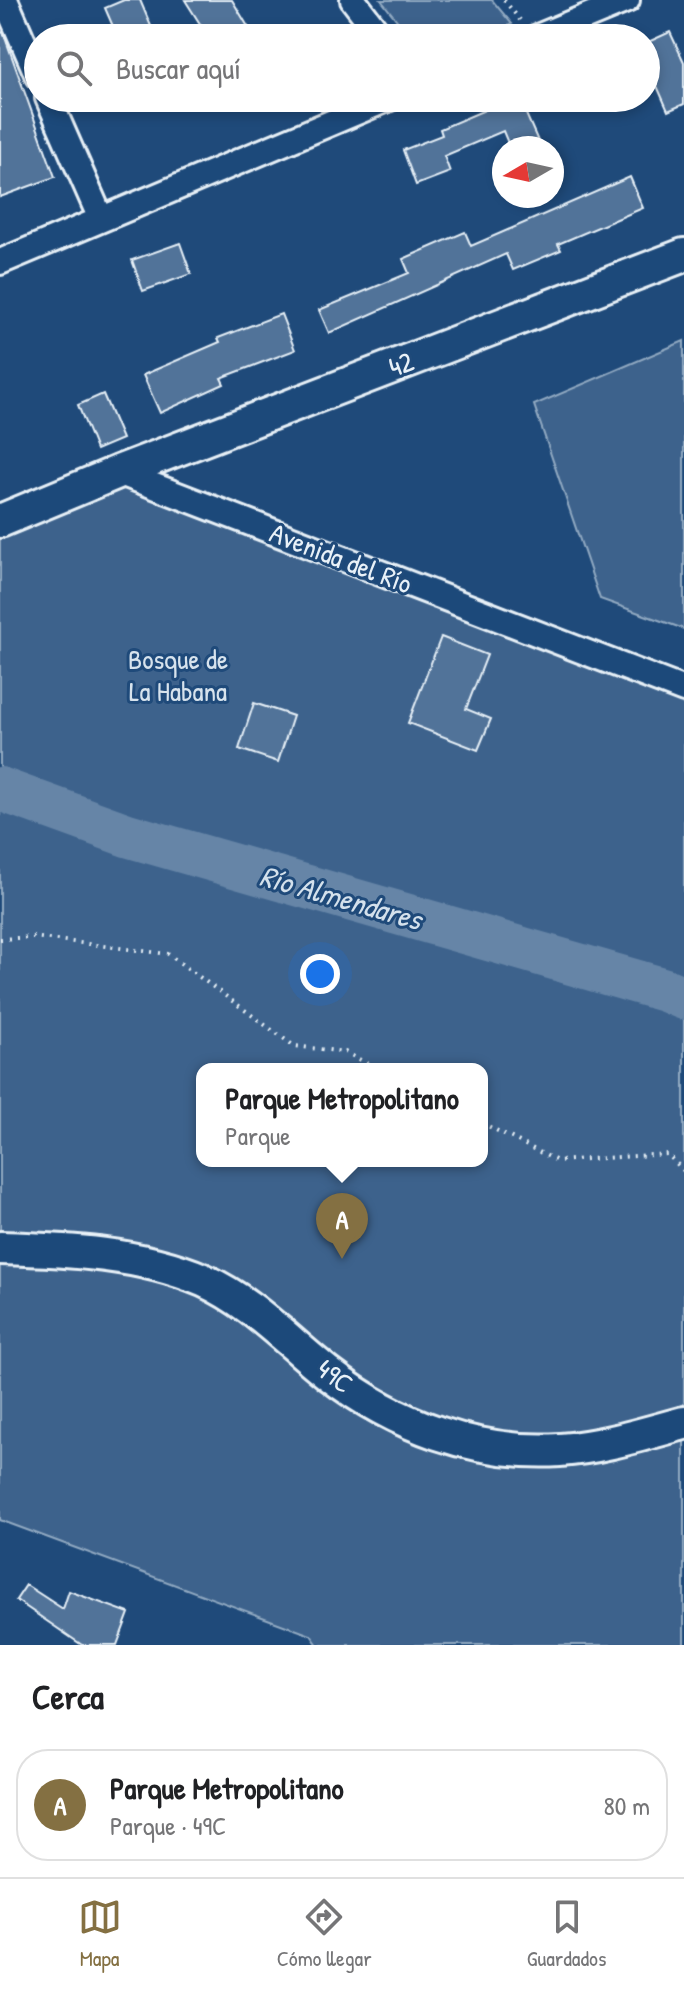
<!DOCTYPE html>
<html lang="es">
<head>
<meta charset="utf-8">
<style>
	:root { --surface:#fff; --page:#f6f6f6; --text:#202124; --muted:#757577; --line:#e0e0e0; --accent:#847042 }
	body { margin:0; font-family:"Patrick Hand",sans-serif; background:var(--page); color:var(--text) }
	.compass { position:absolute; left:492px; top:136px; width:72px; height:72px; border-radius:50%; background:var(--surface); box-shadow:0 4px 12px #0003; rotate:261deg }
	.you { position:absolute; left:320px; top:974px; width:28px; height:28px; margin:-20px; border:6px solid #fff; border-radius:50%; background:#1a73e8; box-shadow:0 0 0 12px #1a73e833 }
	.badge { display:grid; place-items:center; width:52px; height:52px; border-radius:50%; background:var(--accent); color:#fff; font-size:26px; font-weight:700 }
	.pin { position:absolute; translate:-50% -66px; filter:drop-shadow(0 2px 4px #0008) }
	.pin::after { content:''; position:absolute; top:42px; width:28px; height:24px; background:inherit; clip-path:polygon(0 0,100% 0,50% 100%) }
	.popup { position:absolute; left:196px; top:1063px; width:292px; height:104px; box-sizing:border-box; display:grid; place-content:center; border-radius:16px; background:var(--surface); filter:drop-shadow(0 2px 6px #0005); font-size:26px; white-space:nowrap; color:var(--muted) }
	.popup b { font-size:30px; color:var(--text) }
	.popup::after { content:''; position:absolute; left:50%; top:100%; margin-left:-16px; border:16px solid transparent; border-top-color:var(--surface) }
	.list { margin:0; padding:0; list-style:none }
	h2 { display:flex; justify-content:space-between; align-items:center; height:104px; margin:0; padding:0 32px; font-size:34px }
	h2 small { font-size:26px; font-weight:400; color:var(--muted) }
	.list li { display:grid; grid-template-columns:52px 1fr auto; gap:24px; align-items:center; box-sizing:border-box; height:112px; margin:0 16px 16px; padding:0 16px; border:2px solid var(--line); border-radius:32px }
	.list b { display:block; font-size:30px; white-space:nowrap }
	.list p { margin:0; font-size:26px; white-space:nowrap; color:var(--muted) }
	.list em { font-size:26px; font-style:normal; color:var(--muted) }
	.icon { flex:none; width:44px; height:44px; fill:none; stroke:currentColor; stroke-width:2; stroke-linecap:round; stroke-linejoin:round }
	.map { position:relative; flex:none; width:684px; height:1645px; overflow:hidden }
	.search { position:absolute; background:var(--surface); box-shadow:0 4px 12px #0003; left:24px; right:24px; top:24px; height:88px; display:flex; align-items:center; gap:20px; box-sizing:border-box; padding:0 28px; border-radius:44px; color:var(--muted); font-size:30px }
	.sheet { height:232px; background:var(--surface) }
	nav { display:flex; justify-content:space-around; align-items:center; box-sizing:border-box; height:112px; border-top:2px solid var(--line); background:var(--surface); font-size:22px; color:var(--muted) }
	nav a { display:grid; justify-items:center; gap:4px }
	nav .on { color:var(--accent) }
	.map>svg:first-child { display:block }
	.green { fill:#3c628c; stroke:#92aac2; stroke-width:2; fill-rule:evenodd }
	.lines { fill:none; stroke-linecap:round; stroke-linejoin:round }
	.river { stroke:#6685a7; stroke-width:44 }
	.building { fill:#517399; stroke:#e8f1f8; stroke-width:2 }
	.street-casing { stroke:#e8f1f8; stroke-width:30 }
	.secondary-casing { stroke:#e8f1f8; stroke-width:38 }
	.path { stroke:#e8f1f8; stroke-width:4; stroke-dasharray:2 6; stroke-linecap:butt }
	.street { stroke:#1f4a7a; stroke-width:24 }
	.secondary { stroke:#1f4a7a; stroke-width:32 }
	.labels { text-anchor:middle; dominant-baseline:central; stroke-width:6; stroke-linejoin:round; paint-order:stroke }
	.street-label { font-size:28px; fill:#e8f1f8; stroke:#1f4a7a }
	.park-label { font-size:28px; fill:#d7e3ed; stroke:#1f4a7a }
	.water-label { font-size:30px; font-style:italic; fill:#d4e1ec; stroke:#1f4a7a }
</style>
</head>
<body>
<div class="map">
<svg width="684" height="1645" viewBox="0 0 684 1645">
	<rect width="100%" height="100%" fill="#1f4a7a"/>
	<filter id="ink" filterUnits="userSpaceOnUse"><feTurbulence type="fractalNoise" baseFrequency=".0125" numOctaves="2"/><feDisplacementMap in="SourceGraphic" scale="16" xChannelSelector="R" yChannelSelector="G"/><feConvolveMatrix kernelMatrix="1 2 1 2 8 2 1 2 1" color-interpolation-filters="sRGB"/></filter>
	<g filter="url(#ink)">
		<!-- green -->
		<path class="green" d="M381,0H492L512,24L483,38H411Z
			M684,341V629L600,599L534,405Z
			M118,472L684,691V1645H318L311,1635L0,1520V513ZM202,1069H482V1161H202Z"/>
		<g class="lines">
			<!-- river -->
			<path class="river" d="M0,789L127,835L665,990L684,998"/>
		</g>
		<!-- building -->
		<path class="building" d="M124,0H140L156,38H118L105,8Z
			M185,0H232L250,30L237,38H209Z
			M3,32L55,177L0,197V33Z
			M670,32L684,62V104L668,111L646,61V43Z
			M488,98H519L541,148H510L503,131L444,156L450,172L416,185L403,150L442,135L440,129L492,107Z
			M630,177L643,208L558,244L561,250L513,270L506,254L329,333L319,310L409,273L403,259L465,232L471,246Z
			M180,243L191,274L143,291L132,260Z
			M281,314L295,350L221,378L224,384L160,413L143,375L220,342L218,338Z
			M103,394L122,439L96,450L78,405Z
			M441,637L487,655L466,709L491,719L478,750L408,723Z
			M254,703L293,716L278,762L239,749Z
			M26,1585L63,1609L69,1591L129,1613L117,1645H82L16,1600Z"/>
		<g class="lines">
			<defs>
				<path id="street" d="M353,0L382,38
					M6,2L38,76
					M535,38L627,0
					M48,98L101,219
					M0,262L390,98
					M118,472L684,690"/>
				<path id="secondary" d="M0,521L118,472L684,255
					M0,1248C68,1250 139,1253 203,1280C252,1302 287,1341 329,1374C395,1425 476,1455 560,1450C602,1447 643,1434 684,1423"/>
			</defs>
			<!-- street casing -->
			<use href="#street" class="street-casing"/>
			<!-- secondary casing -->
			<use href="#secondary" class="secondary-casing"/>
			<!-- path -->
			<path class="path" d="M504,0L520,20
				M0,939L33,937L168,954L294,1046L345,1052L378,1069
				M482,1123L557,1161L667,1154L684,1171"/>
			<!-- street -->
			<use href="#street" class="street"/>
			<!-- secondary -->
			<use href="#secondary" class="secondary"/>
		</g>
	</g>
	<g class="labels">
		<!-- street labels -->
		<g class="street-label">
			<text transform="translate(401 364) rotate(-21)">42</text>
			<text transform="translate(341 558) rotate(21)">Avenida del Río</text>
			<text transform="translate(335 1376) rotate(37)">49C</text>
		</g>
		<!-- park labels -->
		<g class="park-label">
			<text x="178" y="659">Bosque de<tspan x="178" dy="32">La Habana</tspan></text>
		</g>
		<!-- water labels -->
		<g class="water-label">
			<text transform="translate(341 897) rotate(16)">Río Almendares</text>
		</g>
	</g>
</svg>
<svg class="compass" viewBox="-18 -18 36 36"><path d="M0-13l5 13h-10z" fill="#e53935"/><path d="M0 13l5-13h-10z" fill="#757577"/></svg>
<div class="you"></div>
<div class="pin badge" style="left:342px;top:1259px">A</div>
<div class="popup"><b>Parque Metropolitano</b>Parque</div>
<div class="search"><svg class="icon" aria-label="search" viewBox="0 0 24 24"><circle cx="10" cy="10" r="6"/><path d="M15 15l6 6"/></svg>Buscar aquí</div>
</div>
<section class="sheet">
<h2>Cerca<small></small></h2>
<ul class="list">
<li><span class="badge">A</span><div><b>Parque Metropolitano</b><p>Parque · 49C</p></div><em>80 m</em></li>
</ul>
</section>
<nav>
<a class="on"><svg class="icon" aria-label="map" viewBox="0 0 24 24"><path d="M3 6l6-2 6 2 6-2v14l-6 2-6-2-6 2zM9 4v14M15 6v14"/></svg>Mapa</a>
<a><svg class="icon" aria-label="directions" viewBox="0 0 24 24"><path d="M12 3l9 9-9 9-9-9zM9 14v-3h6M13 9l2 2-2 2"/></svg>Cómo llegar</a>
<a><svg class="icon" aria-label="saved" viewBox="0 0 24 24"><path d="M7 4h10v16l-5-4-5 4z"/></svg>Guardados</a>
</nav>
</body>
</html>
